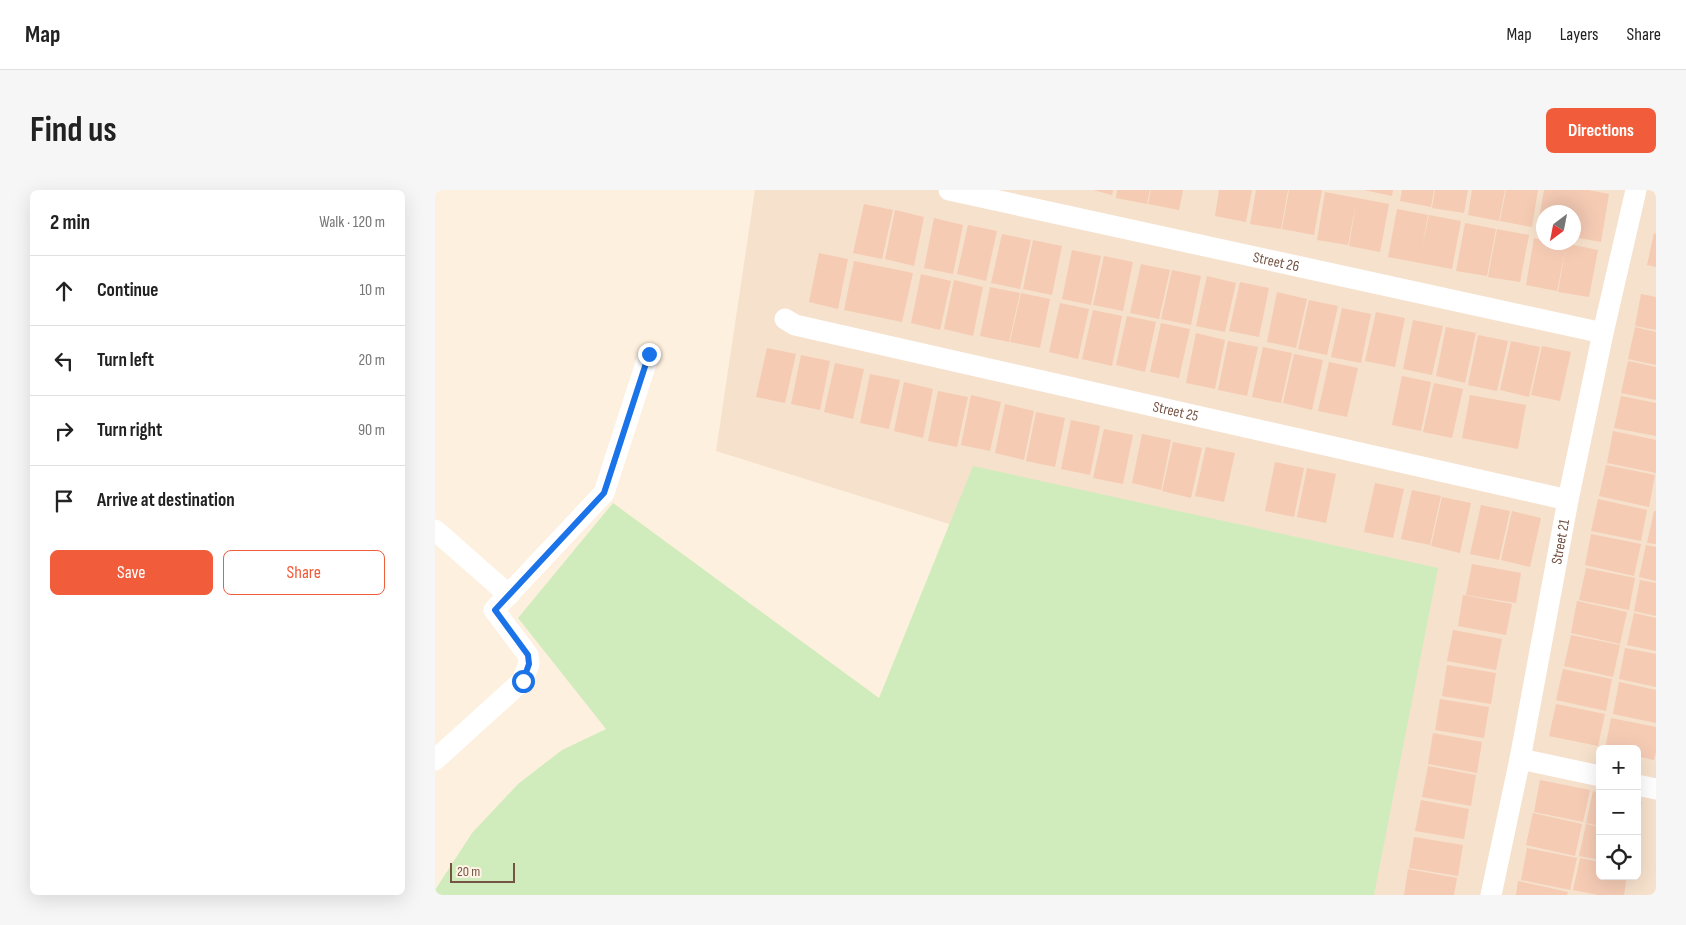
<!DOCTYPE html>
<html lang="en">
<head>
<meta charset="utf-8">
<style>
	:root { --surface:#fff; --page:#f6f6f6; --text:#222; --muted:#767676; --line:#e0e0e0; --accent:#f15c3a }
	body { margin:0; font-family:"Sofia Sans Condensed",sans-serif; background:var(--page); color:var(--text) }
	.controls { position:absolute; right:15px; bottom:15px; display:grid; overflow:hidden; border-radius:8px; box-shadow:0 5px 20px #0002 }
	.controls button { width:45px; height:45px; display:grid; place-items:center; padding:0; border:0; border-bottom:1px solid var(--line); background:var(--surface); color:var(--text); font:25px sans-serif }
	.compass { position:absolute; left:1101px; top:15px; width:45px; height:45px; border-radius:50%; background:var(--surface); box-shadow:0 5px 20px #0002; rotate:212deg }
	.scale { position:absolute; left:15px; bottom:12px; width:65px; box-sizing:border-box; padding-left:5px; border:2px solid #755445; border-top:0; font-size:14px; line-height:18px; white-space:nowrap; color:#755445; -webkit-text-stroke:4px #fff4e6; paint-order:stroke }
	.stop { position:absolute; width:15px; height:15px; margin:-11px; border:4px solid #1a73e8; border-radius:50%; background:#fff }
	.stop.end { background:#1a73e8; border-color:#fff; box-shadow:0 1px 5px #0008 }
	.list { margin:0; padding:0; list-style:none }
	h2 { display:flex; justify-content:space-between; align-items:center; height:65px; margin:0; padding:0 20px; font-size:21px }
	h2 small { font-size:16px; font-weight:400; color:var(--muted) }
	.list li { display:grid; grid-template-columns:32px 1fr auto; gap:15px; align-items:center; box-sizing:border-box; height:70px; padding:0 20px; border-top:1px solid var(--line) }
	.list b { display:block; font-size:19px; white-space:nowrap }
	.list em { font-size:16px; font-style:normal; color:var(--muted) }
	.actions { display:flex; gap:10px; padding:15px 20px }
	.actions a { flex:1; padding:11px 0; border:1px solid var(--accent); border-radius:8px; text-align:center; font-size:18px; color:var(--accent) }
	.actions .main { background:var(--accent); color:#fff }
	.icon { flex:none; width:28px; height:28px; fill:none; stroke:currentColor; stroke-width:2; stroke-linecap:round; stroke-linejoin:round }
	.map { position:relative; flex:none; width:1221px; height:705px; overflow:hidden; border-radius:8px }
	header { display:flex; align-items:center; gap:30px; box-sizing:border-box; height:70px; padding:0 25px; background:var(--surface); border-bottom:1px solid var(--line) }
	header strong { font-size:24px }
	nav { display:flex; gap:28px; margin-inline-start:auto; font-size:18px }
	.intro { display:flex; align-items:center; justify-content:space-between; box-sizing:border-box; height:120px; padding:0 30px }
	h1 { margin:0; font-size:35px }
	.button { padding:12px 22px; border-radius:8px; background:var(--accent); color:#fff; font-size:18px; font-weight:700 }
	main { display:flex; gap:30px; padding:0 30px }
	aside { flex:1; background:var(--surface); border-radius:8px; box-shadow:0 5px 20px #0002 }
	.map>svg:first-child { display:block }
	.residential { fill:#f6e1cc; fill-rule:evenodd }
	.green { fill:#d1ecbc }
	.building { fill:#f5cbb4 }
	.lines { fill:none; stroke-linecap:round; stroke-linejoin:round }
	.minor { stroke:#fff; stroke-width:21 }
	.route { stroke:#1a73e8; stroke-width:6 }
	.labels { text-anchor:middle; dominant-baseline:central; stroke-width:4.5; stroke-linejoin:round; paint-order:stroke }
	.street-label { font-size:15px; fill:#755445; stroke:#fff4e6 }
</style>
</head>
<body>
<header>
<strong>Map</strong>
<nav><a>Map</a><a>Layers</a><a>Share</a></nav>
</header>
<div class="intro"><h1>Find us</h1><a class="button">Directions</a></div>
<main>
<aside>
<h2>2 min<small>Walk · 120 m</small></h2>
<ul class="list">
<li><svg class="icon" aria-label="ahead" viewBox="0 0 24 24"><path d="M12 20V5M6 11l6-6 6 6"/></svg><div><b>Continue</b></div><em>10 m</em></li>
<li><svg class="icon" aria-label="left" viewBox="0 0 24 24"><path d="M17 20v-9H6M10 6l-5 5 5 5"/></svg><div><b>Turn left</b></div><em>20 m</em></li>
<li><svg class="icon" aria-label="right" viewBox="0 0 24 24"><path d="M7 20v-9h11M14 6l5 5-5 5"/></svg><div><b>Turn right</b></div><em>90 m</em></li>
<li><svg class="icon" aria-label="arrive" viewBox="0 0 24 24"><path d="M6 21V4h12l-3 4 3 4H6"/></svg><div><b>Arrive at destination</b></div></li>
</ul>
<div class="actions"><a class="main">Save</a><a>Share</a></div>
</aside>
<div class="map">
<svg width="1221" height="705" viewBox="0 0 1221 705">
	<rect width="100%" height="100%" fill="#fef0de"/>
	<!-- residential -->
	<path class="residential" d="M320,0H1221V705H893L514,334L281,261ZM1108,22H1138V52H1108ZM1165,559H1202V686H1165Z"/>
	<!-- green -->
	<path class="green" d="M538,276L1003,378L939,705H0V700L37,643L83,594L127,560L171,539L83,428L178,313L444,508Z"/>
	<!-- building -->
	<path class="building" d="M658,0H678L677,5Z
		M682,0H715L712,14L681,8Z
		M716,0H748L744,20L713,14Z
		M784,0H817L811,32L780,26Z
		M821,0H853L846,39L815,34Z
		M854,0H887L879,45L847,39Z
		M929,0H958L957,6Z
		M967,0H999L996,17L965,11Z
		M1000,0H1033L1029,23L997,18Z
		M1037,0H1070L1064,31L1033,25Z
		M1071,0H1103L1097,37L1065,31Z
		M1109,0H1153L1174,4L1166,52L1138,47V19V22H1108V41L1102,40Z
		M890,2L922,8L913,55L882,50Z
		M922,8L954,14L945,62L914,56Z
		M429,14L458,20L447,69L418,63Z
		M962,19L993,25L987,58L994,25L1026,31L1017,79L953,67Z
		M460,20L489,27L479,76L450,69Z
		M499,28L528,35L518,84L489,78Z
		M1030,33L1061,39L1052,86L1021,81Z
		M533,35L562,41L551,91L522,84Z
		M1062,39L1094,45L1085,92L1053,87Z
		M1219,43L1221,44V77L1212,75Z
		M567,44L596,50L585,99L556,93Z
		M1099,48L1108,50V52H1124L1163,60L1154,107L1123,102L1131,56L1122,101L1091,95Z
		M598,50L627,56L617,105L588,99Z
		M637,60L666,66L656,115L627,109Z
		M384,63L413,69L403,119L374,112Z
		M669,66L698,72L688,121L658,115Z
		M419,71L478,83L467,132L409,120Z
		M706,74L735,80L724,129L695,123Z
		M737,80L766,86L756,135L726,129Z
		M486,84L516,91L505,140L476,133Z
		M772,86L801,93L790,142L761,136Z
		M519,90L548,97L538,146L509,139Z
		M805,92L834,98L824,147L794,141Z
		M555,97L585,103L574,152L545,146Z
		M842,102L872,109L861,158L832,152Z
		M586,103L615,109L605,158L575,152Z
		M1206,104L1221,107V140L1200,136Z
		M874,110L903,116L892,165L863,159Z
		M625,113L654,119L643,169L614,162Z
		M907,118L936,124L926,173L896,167Z
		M658,120L687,126L677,176L647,169Z
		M941,122L970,128L960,177L930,171Z
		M692,126L721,132L710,182L681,175Z
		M978,130L1008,136L997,185L968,179Z
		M726,133L755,139L744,188L715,182Z
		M1011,137L1041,143L1030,193L1001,186Z
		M1200,137L1221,142V175L1193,169Z
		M761,143L790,150L780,199L751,193Z
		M1043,145L1073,151L1062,201L1033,195Z
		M793,151L823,157L812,206L783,200Z
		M1076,151L1105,157L1094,207L1065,200Z
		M1107,156L1136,162L1125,211L1096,205Z
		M828,157L857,163L846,213L817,207Z
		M332,158L361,164L350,213L321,207Z
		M859,164L888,170L877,220L848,213Z
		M366,165L395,171L385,220L356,214Z
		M1193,171L1221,177V210L1186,203Z
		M894,172L923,178L912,227L883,221Z
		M400,173L429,179L418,229L389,222Z
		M435,184L465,190L454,239L425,233Z
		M967,186L996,192L986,241L957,235Z
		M469,192L498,199L488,248L459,241Z
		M999,193L1028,199L1017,248L988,242Z
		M503,201L533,207L522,257L493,251Z
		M536,205L566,212L555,261L526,255Z
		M1035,205L1091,215L1083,259L1027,248Z
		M1186,206L1221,213V246L1179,238Z
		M570,214L599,221L589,270L560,263Z
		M601,222L630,228L620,277L591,271Z
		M636,230L665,236L655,285L626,279Z
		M669,239L698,245L688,294L658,288Z
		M1178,241L1221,250V283L1172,273Z
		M707,244L736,250L726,300L697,293Z
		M738,252L767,258L756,308L727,301Z
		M771,257L800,263L789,312L760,306Z
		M840,272L869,278L859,327L830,321Z
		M1171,275L1220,285L1214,317L1164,306Z
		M872,278L901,284L891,333L862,327Z
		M940,293L969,299L958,348L929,342Z
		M977,300L1006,306L995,355L966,349Z
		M1007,307L1036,313L1025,363L996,356Z
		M1163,309L1212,320L1206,351L1156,341Z
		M1046,315L1075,321L1064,370L1035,364Z
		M1077,321L1106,328L1095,377L1066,370Z
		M1219,321H1221V354L1212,353Z
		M1156,344L1206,354L1199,386L1150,375Z
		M1211,355L1221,357V391L1204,387Z
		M1037,374L1086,383L1081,413L1031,405Z
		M1151,378L1200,388L1194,420L1144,410Z
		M1205,390L1221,393V426L1199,421Z
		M1028,405L1077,414L1071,445L1023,436Z
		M1142,411L1192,422L1185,454L1136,443Z
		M1199,423L1221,428V461L1192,455Z
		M1018,440L1067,449L1061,480L1012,471Z
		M1136,445L1185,455L1178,487L1129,476Z
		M1190,458L1221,464V497L1184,489Z
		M1012,475L1061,483L1056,514L1007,506Z
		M1128,479L1177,489L1171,521L1121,510Z
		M1184,492L1221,500V533L1178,524Z
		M1005,509L1054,517L1049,548L1000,540Z
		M1121,514L1170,524L1163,556L1114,546Z
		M1176,528L1221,537V562L1219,570L1202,566V559H1170Z
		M998,543L1047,552L1042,583L993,574Z
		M993,576L1041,585L1036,616L987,607Z
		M1105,590L1155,600L1148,632L1099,622Z
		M1158,601L1165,603V636L1151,633Z
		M986,610L1034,619L1029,649L980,641Z
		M1202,611L1207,612L1203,630H1202Z
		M1098,623L1147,634L1140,666L1091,655Z
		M1151,634L1165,637V670L1144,666Z
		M979,647L1028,655L1023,686L974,678Z
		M1092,658L1142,668L1135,700L1086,690Z
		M1145,668L1165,672V686H1192L1189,705H1163L1138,700Z
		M973,679L1022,688L1019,705H969Z
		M1083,691L1133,702L1132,705H1081Z"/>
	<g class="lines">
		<!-- minor -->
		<g class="minor">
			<path id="s1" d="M514,0L1168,143"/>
			<path id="s2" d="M350,129L360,135L1133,310"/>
			<path d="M0,340L74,405"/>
			<path d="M1085,569L1165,586"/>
			<path d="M0,570L87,491L94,474L93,465L59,420L169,303L214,164"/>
			<path d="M1202,595L1221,599"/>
			<path id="s3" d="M1056,705L1085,569L1133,310L1168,143L1201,0"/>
		</g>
	</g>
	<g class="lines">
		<!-- route -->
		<path class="route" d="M88,491L94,474L93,465L60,420L169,303L214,164"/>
	</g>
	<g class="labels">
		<!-- street labels -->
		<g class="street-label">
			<text stroke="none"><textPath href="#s1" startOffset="335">Street 26</textPath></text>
			<text stroke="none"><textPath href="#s2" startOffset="402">Street 25</textPath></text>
			<text stroke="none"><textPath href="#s3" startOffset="360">Street 21</textPath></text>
		</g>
	</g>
</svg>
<div class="controls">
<button>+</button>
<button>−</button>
<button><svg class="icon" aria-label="locate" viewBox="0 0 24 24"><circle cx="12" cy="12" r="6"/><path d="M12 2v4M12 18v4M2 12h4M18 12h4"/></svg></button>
</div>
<svg class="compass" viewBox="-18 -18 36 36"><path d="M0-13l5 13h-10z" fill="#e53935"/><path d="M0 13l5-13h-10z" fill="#767676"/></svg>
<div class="scale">20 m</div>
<div class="stop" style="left:88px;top:491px"></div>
<div class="stop end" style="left:214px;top:164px"></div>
</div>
</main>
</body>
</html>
